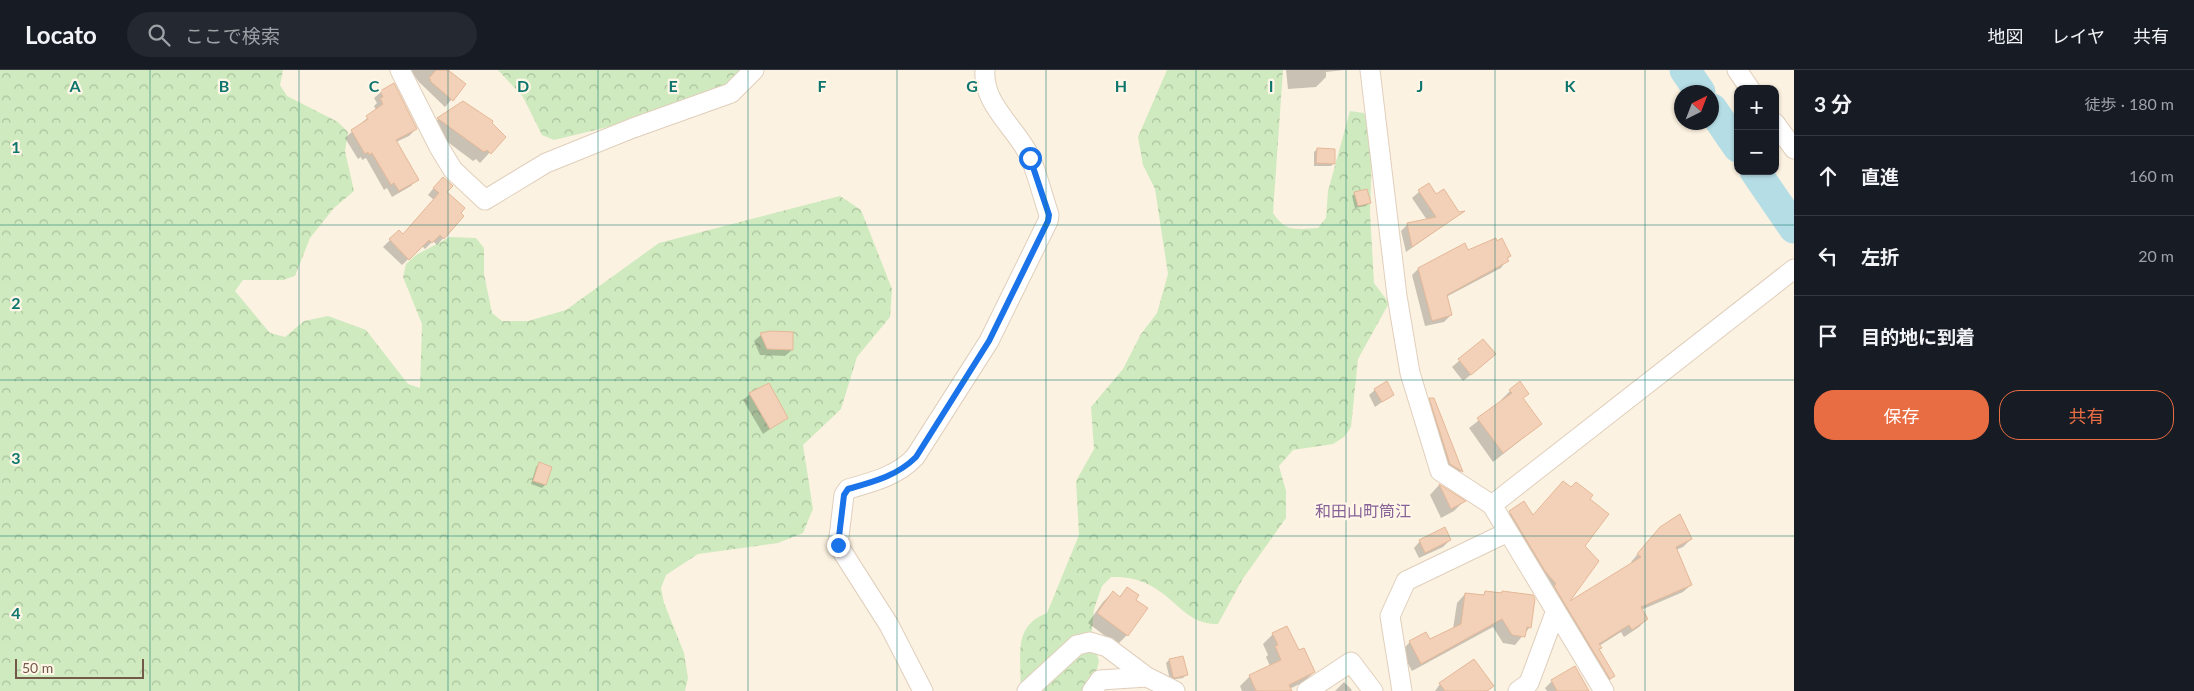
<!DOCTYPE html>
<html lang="ja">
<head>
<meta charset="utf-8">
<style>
	:root { --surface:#171b24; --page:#242831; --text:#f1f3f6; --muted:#9ea1a6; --line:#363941; --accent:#e96d43 }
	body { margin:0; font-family:Lato,"Noto Sans JP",sans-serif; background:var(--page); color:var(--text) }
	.controls { position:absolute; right:15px; top:15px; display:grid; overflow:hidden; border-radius:10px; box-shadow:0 1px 4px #0004 }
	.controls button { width:45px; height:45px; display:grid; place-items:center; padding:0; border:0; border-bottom:1px solid var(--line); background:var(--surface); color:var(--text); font:25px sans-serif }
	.compass { position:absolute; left:1674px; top:15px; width:45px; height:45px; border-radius:50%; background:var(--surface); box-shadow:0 1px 4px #0004; rotate:42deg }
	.scale { position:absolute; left:15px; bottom:12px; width:129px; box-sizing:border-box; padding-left:5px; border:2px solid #735947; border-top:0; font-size:14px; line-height:18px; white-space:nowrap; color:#735947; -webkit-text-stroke:4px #fff6e7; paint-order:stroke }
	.stop { position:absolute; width:15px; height:15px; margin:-11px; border:4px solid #1a73e8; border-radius:50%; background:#fff }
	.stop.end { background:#1a73e8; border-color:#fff; box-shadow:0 1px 5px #0008 }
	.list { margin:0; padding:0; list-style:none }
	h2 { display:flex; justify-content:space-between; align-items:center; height:65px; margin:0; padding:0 20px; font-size:21px }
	h2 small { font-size:16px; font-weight:400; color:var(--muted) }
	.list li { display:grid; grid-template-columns:32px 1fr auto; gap:15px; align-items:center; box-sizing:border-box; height:80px; padding:0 20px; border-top:1px solid var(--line) }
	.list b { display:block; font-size:19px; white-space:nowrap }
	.list em { font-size:16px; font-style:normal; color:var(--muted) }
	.actions { display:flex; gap:10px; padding:15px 20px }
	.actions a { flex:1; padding:11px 0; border:1px solid var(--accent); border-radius:20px; text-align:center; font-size:18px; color:var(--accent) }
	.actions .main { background:var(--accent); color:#fff }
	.icon { flex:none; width:28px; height:28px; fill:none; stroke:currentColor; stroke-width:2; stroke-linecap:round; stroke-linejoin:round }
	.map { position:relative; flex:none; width:1794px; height:621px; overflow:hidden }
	header { display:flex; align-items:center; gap:30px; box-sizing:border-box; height:70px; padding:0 25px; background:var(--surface); border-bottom:1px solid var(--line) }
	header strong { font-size:24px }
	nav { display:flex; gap:28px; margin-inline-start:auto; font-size:18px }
	.search { width:350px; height:45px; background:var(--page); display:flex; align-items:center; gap:12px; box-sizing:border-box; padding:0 18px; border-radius:28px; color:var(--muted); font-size:19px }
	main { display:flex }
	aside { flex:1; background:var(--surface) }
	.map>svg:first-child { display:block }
	.forest { fill:url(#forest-crowns) }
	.shadow { fill:#0003 }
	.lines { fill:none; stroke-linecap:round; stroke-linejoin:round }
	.river { stroke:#b5dde6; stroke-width:31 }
	.building { fill:#f2d1b8; stroke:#e5b898 }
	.street-casing { stroke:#e0cfbc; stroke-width:21 }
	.street { stroke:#fff; stroke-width:19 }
	.route { stroke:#1a73e8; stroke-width:6 }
	.grid { fill:none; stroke:#0f766e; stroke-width:1; stroke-opacity:0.55 }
	.labels { text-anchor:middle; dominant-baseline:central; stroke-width:4.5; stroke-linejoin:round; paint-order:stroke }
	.quarter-label { font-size:16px; fill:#876397; stroke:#fff6e7 }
	.grid-label { font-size:16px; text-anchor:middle; font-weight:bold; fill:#0f766e; stroke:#fff6e7; stroke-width:4.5; stroke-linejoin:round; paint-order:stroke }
</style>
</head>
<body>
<header>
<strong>Locato</strong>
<div class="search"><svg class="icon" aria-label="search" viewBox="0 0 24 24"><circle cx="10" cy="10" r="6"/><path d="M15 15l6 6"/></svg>ここで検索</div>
<nav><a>地図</a><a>レイヤ</a><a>共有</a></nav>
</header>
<main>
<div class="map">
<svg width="1794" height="621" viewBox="0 0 1794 621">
	<defs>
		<pattern id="forest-crowns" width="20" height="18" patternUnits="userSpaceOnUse" patternTransform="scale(1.25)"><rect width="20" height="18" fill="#cfeabf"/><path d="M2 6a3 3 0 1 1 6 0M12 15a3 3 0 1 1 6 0" fill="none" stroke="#acc19d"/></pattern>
	</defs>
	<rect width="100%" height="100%" fill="#fcf2e1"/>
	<!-- forest -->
	<path class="forest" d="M0,0H283L280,15L287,26L338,52L348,62L345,81L354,121L334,138L310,168L295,206L283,210H243L235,221L270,263L285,267L304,251L328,246L366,260L408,314L420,318L422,254L403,207L406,194L416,185L450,167L476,168L484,178V204L492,243L502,251H528L566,240L659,173L840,126L861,140L892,219L890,247L857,287L841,339L803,375L813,439L803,463L778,473L698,484L666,505L661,518L664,533L684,583L688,608L685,621H0Z
		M498,0H757L744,14L661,44L554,70L542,65L523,27Z
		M1167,0H1283L1273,143C1286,163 1296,159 1318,158L1326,148L1328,121L1350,41L1364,43L1373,54L1370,142L1374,213L1389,233L1358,289L1351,357L1344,367L1333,374L1293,380L1279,396L1286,421V448L1242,510L1218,554C1192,555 1181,537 1162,523C1147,511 1130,506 1111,507L1102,516L1094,539L1091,569L1099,591L1096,603L1085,621H1020C1023,589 1010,557 1047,543L1079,465L1076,411L1094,379L1091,337L1123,299L1141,264L1157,243L1168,204L1155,119L1143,95L1138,67Z"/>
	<!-- shadow -->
	<path class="shadow" d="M410,0H446L465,14L445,37L419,12Z
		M1286,0H1344L1326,2V7L1316,17L1288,19Z
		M381,22L416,59L409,66L396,72L417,109L411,116L392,127L387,118L384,120L366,88L362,90L361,87L358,89L345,68L376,40L374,36L377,33L374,28Z
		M438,49L490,53L504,67L480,93L476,89L473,91L429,58Z
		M1317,79L1334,93L1331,96H1314V82Z
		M1428,114L1436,126L1459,143H1461L1406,182L1401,161L1408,154L1427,150L1412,128Z
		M436,115L446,122L463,147L437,175L433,171L425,179L422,176L402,195L383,177L399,161L403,165L434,130L428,125Z
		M1355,123L1369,133L1366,136L1355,138L1352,126Z
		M1468,182L1510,185L1501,198L1446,227L1451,245L1444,252L1425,256L1412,205L1418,199Z
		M771,262L792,280L785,286L760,285L754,271L761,265Z
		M1483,270L1488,291L1463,311L1452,297Z
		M1376,319L1393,324L1375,337L1369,325Z
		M1510,321L1522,329L1541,354L1493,392L1469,358L1502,332L1501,330Z
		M750,324L786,348L763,364L743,330Z
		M1430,329H1433L1461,402L1454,410L1422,337Z
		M539,394L545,415L542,418L531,414L536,397Z
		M1439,415L1464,431L1454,441L1441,448L1430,425Z
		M1588,430L1583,476L1566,535L1632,494L1631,492L1653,466L1691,469L1683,477L1676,480L1691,515L1683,522L1641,540L1647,549L1639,557L1624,567L1621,562L1599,576L1598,580L1614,606L1606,613L1502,449L1524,433L1533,447Z
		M1450,470L1443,477L1419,488L1414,478L1420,471Z
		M1127,519L1134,530L1127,565L1117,575L1088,553L1103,532L1113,522L1119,527Z
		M1502,522L1530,557L1515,575L1503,573L1493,557L1412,601L1401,581L1410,572L1426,564L1429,570L1453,559L1457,533L1465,524L1482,526L1485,523L1500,524Z
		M1273,564L1298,582L1314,602L1304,612L1285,621H1242L1240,616L1250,606L1270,596L1266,587L1268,585L1263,574Z
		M1169,590L1186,605L1183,608L1170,610L1166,593Z
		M1575,598L1589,621H1547L1545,618L1552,611Z
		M1344,612L1352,620L1351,621H1335Z
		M1440,614L1493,616L1487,621H1435Z"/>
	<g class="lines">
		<!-- river -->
		<path class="river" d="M1685,0L1700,22
			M1712,39L1738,77
			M1755,101L1794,158"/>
	</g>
	<!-- building -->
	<path class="building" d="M436,0H448L466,14L453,31L430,11L431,10L429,8Z
		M394,13L417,59L396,70L419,110L399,121L394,113L391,115L372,83L369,85L368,82L365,84L351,60L368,49L366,46L383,34L380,28L383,27L380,21Z
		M463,31L493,51L492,53L506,67L491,84L487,80L484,82L437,48Z
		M1317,78L1335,79V94L1316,93Z
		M443,107L453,116L447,122L465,138L461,143L464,146L444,169L440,165L432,173L429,170L409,190L389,169L399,160L403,164L439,123L433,118Z
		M1429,113L1436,124L1444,119L1459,142L1465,141L1412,177L1407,153L1436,147L1418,120Z
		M1367,119L1371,133L1358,136L1354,122Z
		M1496,168L1497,171L1502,168L1511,186L1507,188L1509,191L1447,225L1452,245L1432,251L1418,198L1465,173L1468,180Z
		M771,261L793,262V280L767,279L760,263Z
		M1483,269L1496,284L1471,305L1458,289Z
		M1387,311L1394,325L1382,332L1374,319Z
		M1520,311L1529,324L1523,328L1542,354L1503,383L1477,348L1512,323L1509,320Z
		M769,313L788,348L770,359L749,323Z
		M1429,328H1434L1463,402L1450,394Z
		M539,392L552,397L546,415L533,411Z
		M1563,411L1571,417L1576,412L1593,425L1590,429L1609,444L1585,476L1599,491L1570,531L1641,487L1637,484L1660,457L1680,444L1692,469L1676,477L1692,515L1641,537L1648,549L1632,560L1629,555L1599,574L1602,578L1599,579L1615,606L1610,609L1554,516L1556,514L1545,501L1509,441L1524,431L1533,445Z
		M1439,414L1466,431L1451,439Z
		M1445,457L1451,470L1425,483L1419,470Z
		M1127,517L1139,525L1136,530L1148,538L1128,566L1097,543L1113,521L1120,527Z
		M1485,521L1502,523V521L1533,525L1535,529L1531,558L1527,557L1525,567L1512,565L1502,549L1421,594L1409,571L1426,562L1430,569L1461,554L1465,523L1484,525Z
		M1287,556L1299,580L1304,578L1315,602L1289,615L1292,621H1256L1249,605L1281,590L1275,576L1278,575L1272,563Z
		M1183,586L1188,605L1175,608L1173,607L1169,589Z
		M1474,589L1494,616L1487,621H1445L1439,613Z
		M1575,596L1589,621H1557L1551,610Z"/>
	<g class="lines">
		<defs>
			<path id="street" d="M400,0L439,77L453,100L485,130L546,93L633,58L731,23L754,0
				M1370,0L1397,226L1410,303L1440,401L1492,435L1604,621
				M1737,0L1750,19
				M1775,53L1794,79
				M1492,435L1794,199
				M923,621L889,555L838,475L844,425L848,419C873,412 897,406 915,387L989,271L1048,151L1049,145C1043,127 1038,107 1031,89C1018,59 982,35 985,0
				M1027,621L1077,575L1090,572L1107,577L1147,607
				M1092,621L1100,610L1147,607L1175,621
				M1307,621L1351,592L1373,621
				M1402,621L1390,546L1406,511L1508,462
				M1518,621L1529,613L1555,543"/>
		</defs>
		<!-- street casing -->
		<use href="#street" class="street-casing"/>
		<!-- street -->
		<use href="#street" class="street"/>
	</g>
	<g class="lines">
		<!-- route -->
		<path class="route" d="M838,475L844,425L848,419C873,412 897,406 916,387L989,271L1048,151L1049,145L1030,88"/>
	</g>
	<!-- grid -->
	<path class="grid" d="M150,0V621M299,0V621M448,0V621M598,0V621M748,0V621M897,0V621M1046,0V621M1196,0V621M1346,0V621M1495,0V621M1645,0V621M0,155H1794M0,310H1794M0,466H1794"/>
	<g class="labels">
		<!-- quarter labels -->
		<g class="quarter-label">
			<text x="1363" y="440">和田山町筒江</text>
		</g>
	</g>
	<g class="grid-label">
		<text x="75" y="22">A</text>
		<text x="224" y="22">B</text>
		<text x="374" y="22">C</text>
		<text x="523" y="22">D</text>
		<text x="673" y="22">E</text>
		<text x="822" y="22">F</text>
		<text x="972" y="22">G</text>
		<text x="1121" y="22">H</text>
		<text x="1271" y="22">I</text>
		<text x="1420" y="22">J</text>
		<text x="1570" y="22">K</text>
		<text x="16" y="83">1</text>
		<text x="16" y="239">2</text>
		<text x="16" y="394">3</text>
		<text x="16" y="549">4</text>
	</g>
</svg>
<div class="controls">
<button>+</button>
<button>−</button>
</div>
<svg class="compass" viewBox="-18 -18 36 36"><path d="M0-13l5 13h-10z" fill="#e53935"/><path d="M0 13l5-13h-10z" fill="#9ea1a6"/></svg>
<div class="scale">50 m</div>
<div class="stop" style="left:1030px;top:88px"></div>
<div class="stop end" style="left:838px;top:475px"></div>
</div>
<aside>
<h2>3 分<small>徒歩 · 180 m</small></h2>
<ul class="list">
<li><svg class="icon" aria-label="ahead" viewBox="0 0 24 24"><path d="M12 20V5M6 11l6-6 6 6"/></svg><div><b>直進</b></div><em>160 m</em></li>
<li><svg class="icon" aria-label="left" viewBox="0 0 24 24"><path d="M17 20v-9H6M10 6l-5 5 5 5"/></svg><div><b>左折</b></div><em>20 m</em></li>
<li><svg class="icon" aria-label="arrive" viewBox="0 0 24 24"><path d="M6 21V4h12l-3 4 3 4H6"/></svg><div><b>目的地に到着</b></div></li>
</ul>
<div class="actions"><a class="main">保存</a><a>共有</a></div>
</aside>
</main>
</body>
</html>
